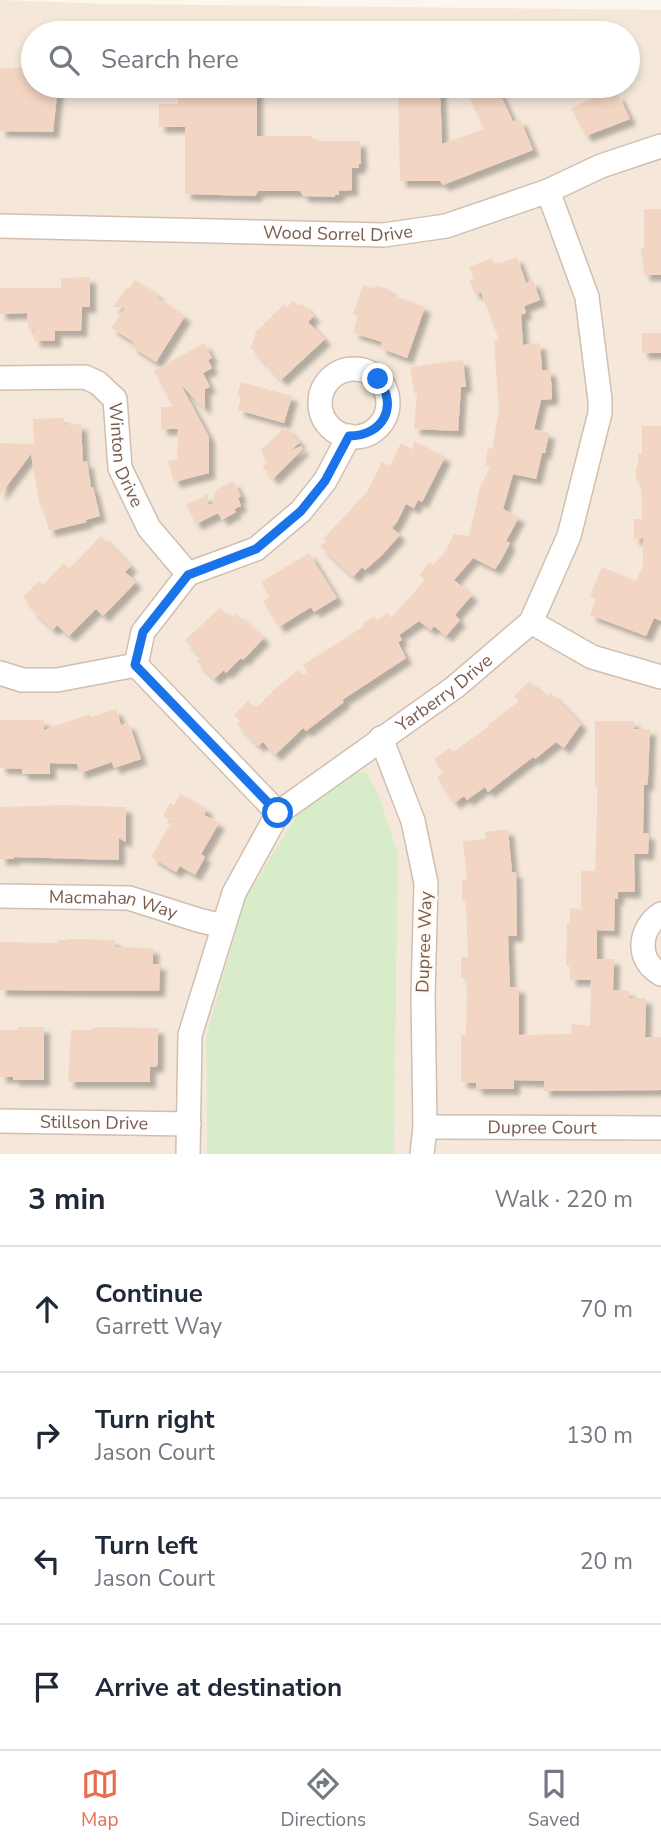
<!DOCTYPE html>
<html lang="en">
<head>
<meta charset="utf-8">
<style>
	:root { --surface:#fff; --page:#f6f6f7; --text:#1f2937; --muted:#747a83; --line:#e0e1e3; --accent:#e76f51 }
	body { margin:0; font-family:"Nunito Sans",sans-serif; background:var(--page); color:var(--text) }
	.stop { position:absolute; width:21px; height:21px; margin:-16px; border:5px solid #1a73e8; border-radius:50%; background:#fff }
	.stop.end { background:#1a73e8; border-color:#fff; box-shadow:0 2px 7px #0008 }
	.list { margin:0; padding:0; list-style:none }
	h2 { display:flex; justify-content:space-between; align-items:center; height:91px; margin:0; padding:0 28px; font-size:30px }
	h2 small { font-size:23px; font-weight:400; color:var(--muted) }
	.list li { display:grid; grid-template-columns:46px 1fr auto; gap:21px; align-items:center; box-sizing:border-box; height:126px; padding:0 28px; border-top:2px solid var(--line) }
	.list b { display:block; font-size:26px; white-space:nowrap }
	.list p { margin:0; font-size:23px; white-space:nowrap; color:var(--muted) }
	.list em { font-size:23px; font-style:normal; color:var(--muted) }
	.icon { flex:none; width:38px; height:38px; fill:none; stroke:currentColor; stroke-width:2; stroke-linecap:round; stroke-linejoin:round }
	.map { position:relative; flex:none; width:661px; height:1154px; overflow:hidden }
	.search { position:absolute; background:var(--surface); box-shadow:0 4px 10px #0003; left:21px; right:21px; top:21px; height:77px; display:flex; align-items:center; gap:18px; box-sizing:border-box; padding:0 24px; border-radius:38px; color:var(--muted); font-size:26px }
	.sheet { height:595px; background:var(--surface) }
	nav { display:flex; justify-content:space-around; align-items:center; box-sizing:border-box; height:98px; border-top:2px solid var(--line); background:var(--surface); font-size:19px; color:var(--muted) }
	nav a { display:grid; justify-items:center; gap:4px }
	nav .on { color:var(--accent) }
	.map>svg:first-child { display:block }
	.residential { fill:#f5e8da; fill-rule:evenodd }
	.green { fill:#d8ecc9 }
	.building { fill:#f3d5c3; filter:url(#shadow) }
	.lines { fill:none; stroke-linecap:round; stroke-linejoin:round }
	.minor-casing { stroke:#d1beb0; stroke-width:26 }
	.minor { stroke:#fff; stroke-width:23 }
	.route { stroke:#1a73e8; stroke-width:9 }
	.labels { text-anchor:middle; dominant-baseline:central; stroke-width:6; stroke-linejoin:round; paint-order:stroke }
	.street-label { font-size:18px; fill:#7a5c4d; stroke:#fffaf3 }
</style>
</head>
<body>
<div class="map">
<svg width="661" height="1154" viewBox="0 0 661 1154">
	<defs>
		<filter id="shadow"><feDropShadow dx="6" dy="6" stdDeviation="2" flood-color="#0004"/></filter>
	</defs>
	<rect width="100%" height="100%" fill="#fdf6ec"/>
	<!-- residential -->
	<path class="residential" d="M0,0L111,4L661,10V1154H394L398,854L206,1037L207,1154H0ZM33,33H628V86H33Z"/>
	<!-- green -->
	<path class="green" d="M366,772L377,790L398,854L394,1154H207L206,1037L244,901L299,811L347,773Z"/>
	<!-- building -->
	<path class="building" d="M0,68H33V86H58L53,132L0,131Z
		M178,86H257V136H312V139H316V141H360L361,164H359V168H352V190L339,191V195H335V197L303,196L300,191H258L255,196L185,194V127H159V104H178Z
		M398,86H440L442,144L484,129L464,86H497L513,122L520,119L533,150L443,185L440,181H400Z
		M605,93L608,99L618,94L630,119L586,136L571,108Z
		M644,209H661V275H644L641,248H644Z
		M517,257L526,283L533,280L540,300L524,306L526,313L521,315L523,345L540,343L542,370H550L552,391V399L541,400L534,429L549,433L545,453H542L536,479L513,474L503,509L519,517L506,541L510,543L500,562L495,569L473,558L454,580L472,595L455,615L460,620L446,636L434,626L431,630L419,621L399,635L402,640L398,642L406,658L342,700L344,702L306,731L303,728L275,755L263,742L258,746L237,724L240,721L234,715L248,701L255,709L277,687L298,670L307,679L310,677L303,665L364,626L362,624L374,616L377,620L388,613L391,618L425,580L419,575L430,562L433,565L444,553L454,534L469,536L480,487L491,466L485,465L488,448L492,449L499,410L494,341L499,340L481,292L475,294L469,280L474,279L469,267L492,258L495,265Z
		M90,277V307H82L81,331H55V341H34V329H28L27,313L0,314V288H61V278Z
		M135,280L158,295L156,297L185,316L156,362L131,346L134,342L111,328L125,308L113,307L127,287L129,289Z
		M363,285L375,289L376,285L390,290L389,294L425,307L407,358L380,348L382,342L353,333L358,316L353,314Z
		M293,301L299,306L302,304L314,316L308,322L325,339L281,380L251,348L256,332L284,304L287,307Z
		M642,333H661V353H642Z
		M204,343L212,358L208,360L212,368L203,373L210,387L205,389V409L181,385L209,437V473L174,482L168,461L177,459L178,429H161V407H173L154,371Z
		M463,360L466,387H461L458,431L414,429L417,393H414L410,367Z
		M241,382L292,396L284,423L238,410L241,397L237,396Z
		M64,418V425L81,424L83,462L87,461L91,487H93L100,516L85,520L87,522L49,531L43,507L40,508L31,454L0,495V443L34,444L33,419Z
		M642,426H661V621L654,618L646,636L590,615L596,599L590,596L602,567L636,581L643,565V538L634,539V519H642L641,481H636V466H638V454H642Z
		M285,427L300,442L290,451L301,446L303,449L273,479L262,466L267,464L261,450Z
		M414,441L445,457L422,502L418,500L414,508L406,504L397,522L392,528L400,535L381,556L365,570L362,567L353,577L320,546L326,542L323,539L367,492L382,462L390,466L401,443L413,450Z
		M233,481L241,496L238,498L241,506L234,509L236,512L222,520L218,513L196,524L186,505L208,494V504L212,505L216,490Z
		M101,536L131,566L125,572L136,582L103,616L96,609L69,636L57,625L53,630L31,609L33,607L23,597L39,581L43,585L64,563L69,569Z
		M309,553L337,598L314,612L311,607L279,627L263,601L270,597L261,582Z
		M220,608L232,618L236,614L264,638L243,660L241,658L226,673L224,670L214,679L197,662L201,657L185,640Z
		M529,681L542,694L544,692L548,696L551,693L581,724L564,748L556,742L535,759L533,757L488,792L485,787L467,800L464,796L454,803L437,778L443,773L434,759L450,748L453,752L489,726L488,725L519,701L514,696Z
		M116,709L121,725L128,723L130,726L141,759L114,768L112,762L80,773L77,764L50,763V774H22V769L0,768V720H44V730L90,714L91,717Z
		M595,721H634V729H650L648,777L647,785H644L643,833L649,834L648,854H634L635,892H618V899H615L614,931L597,930V959H614L613,990L629,991V998H646L645,1037H661V1090L544,1091V1081L514,1080V1089H476V1083L461,1082V1035H466L467,978H461V957H468L466,901H462V880L467,879L463,841L486,839L485,832L508,829L512,872H516L517,936H508L510,987H519V1035L571,1034L572,1024L590,1026L591,980H570V966H566L567,923H570V908L581,909V871H595L597,813V786H595Z
		M180,794L207,809L204,815L219,823L201,854L205,857L195,875L180,866L176,872L151,857L172,821L163,816L170,803L174,805Z
		M64,805L126,807V842L119,838V860L14,857V859H0V807Z
		M67,939L115,940V947L153,948V964H160L159,991L0,990V942L58,943V940H67Z
		M18,1027H44V1080H13V1077H0V1030H18Z
		M101,1027L158,1028V1063L156,1067H150V1082H68L71,1030H92V1028Z"/>
	<g class="lines">
		<defs>
			<g id="minor">
				<path id="s1" d="M0,226L384,235L446,226L548,191L601,166L661,146"/>
				<circle cx="354" cy="403" r="34"/>
				<path id="s2" d="M0,378L85,377L98,383L115,399L120,468L149,528L188,574"/>
				<path d="M531,622L592,657L661,677"/>
				<path d="M136,665L143,632L188,574L256,549L301,511L325,481L349,436"/>
				<path d="M136,665L278,813"/>
				<path d="M0,673L22,680H57L136,665"/>
				<path d="M381,738L413,821L426,883L423,995L425,1127L422,1154"/>
				<path id="s3" d="M0,896L129,898L198,920L223,926"/>
				<path d="M661,914C639,928 635,960 661,974"/>
				<path id="s4" d="M0,1121L189,1124"/>
				<path id="s5" d="M425,1127L661,1128"/>
				<path id="s6" d="M188,1154L190,1035L234,893L278,813L455,687L531,622L569,536L600,413V400L587,297L548,191"/>
			</g>
		</defs>
		<!-- minor casing -->
		<use href="#minor" class="minor-casing"/>
		<!-- minor -->
		<use href="#minor" class="minor"/>
	</g>
	<g class="lines">
		<!-- route -->
		<path class="route" d="M278,813L135,665L143,632L188,575L256,549L301,511L325,481L349,436C383,436 399,406 378,379"/>
	</g>
	<g class="labels">
		<!-- street labels -->
		<g class="street-label">
			<text stroke="none"><textPath href="#s1" startOffset="338">Wood Sorrel Drive</textPath></text>
			<text stroke="none"><textPath href="#s2" startOffset="180">Winton Drive</textPath></text>
			<text stroke="none"><textPath href="#s6" startOffset="564">Yarberry Drive</textPath></text>
			<text stroke="none"><textPath href="#s3" startOffset="114">Macmahan Way</textPath></text>
			<text transform="translate(424 942) rotate(-88)">Dupree Way</text>
			<text stroke="none"><textPath href="#s4" startOffset="94">Stillson Drive</textPath></text>
			<text stroke="none"><textPath href="#s5" startOffset="117">Dupree Court</textPath></text>
		</g>
	</g>
</svg>
<div class="stop" style="left:278px;top:813px"></div>
<div class="stop end" style="left:378px;top:379px"></div>
<div class="search"><svg class="icon" aria-label="search" viewBox="0 0 24 24"><circle cx="10" cy="10" r="6"/><path d="M15 15l6 6"/></svg>Search here</div>
</div>
<section class="sheet">
<h2>3 min<small>Walk · 220 m</small></h2>
<ul class="list">
<li><svg class="icon" aria-label="ahead" viewBox="0 0 24 24"><path d="M12 20V5M6 11l6-6 6 6"/></svg><div><b>Continue</b><p>Garrett Way</p></div><em>70 m</em></li>
<li><svg class="icon" aria-label="right" viewBox="0 0 24 24"><path d="M7 20v-9h11M14 6l5 5-5 5"/></svg><div><b>Turn right</b><p>Jason Court</p></div><em>130 m</em></li>
<li><svg class="icon" aria-label="left" viewBox="0 0 24 24"><path d="M17 20v-9H6M10 6l-5 5 5 5"/></svg><div><b>Turn left</b><p>Jason Court</p></div><em>20 m</em></li>
<li><svg class="icon" aria-label="arrive" viewBox="0 0 24 24"><path d="M6 21V4h12l-3 4 3 4H6"/></svg><div><b>Arrive at destination</b></div></li>
</ul>
</section>
<nav>
<a class="on"><svg class="icon" aria-label="map" viewBox="0 0 24 24"><path d="M3 6l6-2 6 2 6-2v14l-6 2-6-2-6 2zM9 4v14M15 6v14"/></svg>Map</a>
<a><svg class="icon" aria-label="directions" viewBox="0 0 24 24"><path d="M12 3l9 9-9 9-9-9zM9 14v-3h6M13 9l2 2-2 2"/></svg>Directions</a>
<a><svg class="icon" aria-label="saved" viewBox="0 0 24 24"><path d="M7 4h10v16l-5-4-5 4z"/></svg>Saved</a>
</nav>
</body>
</html>
